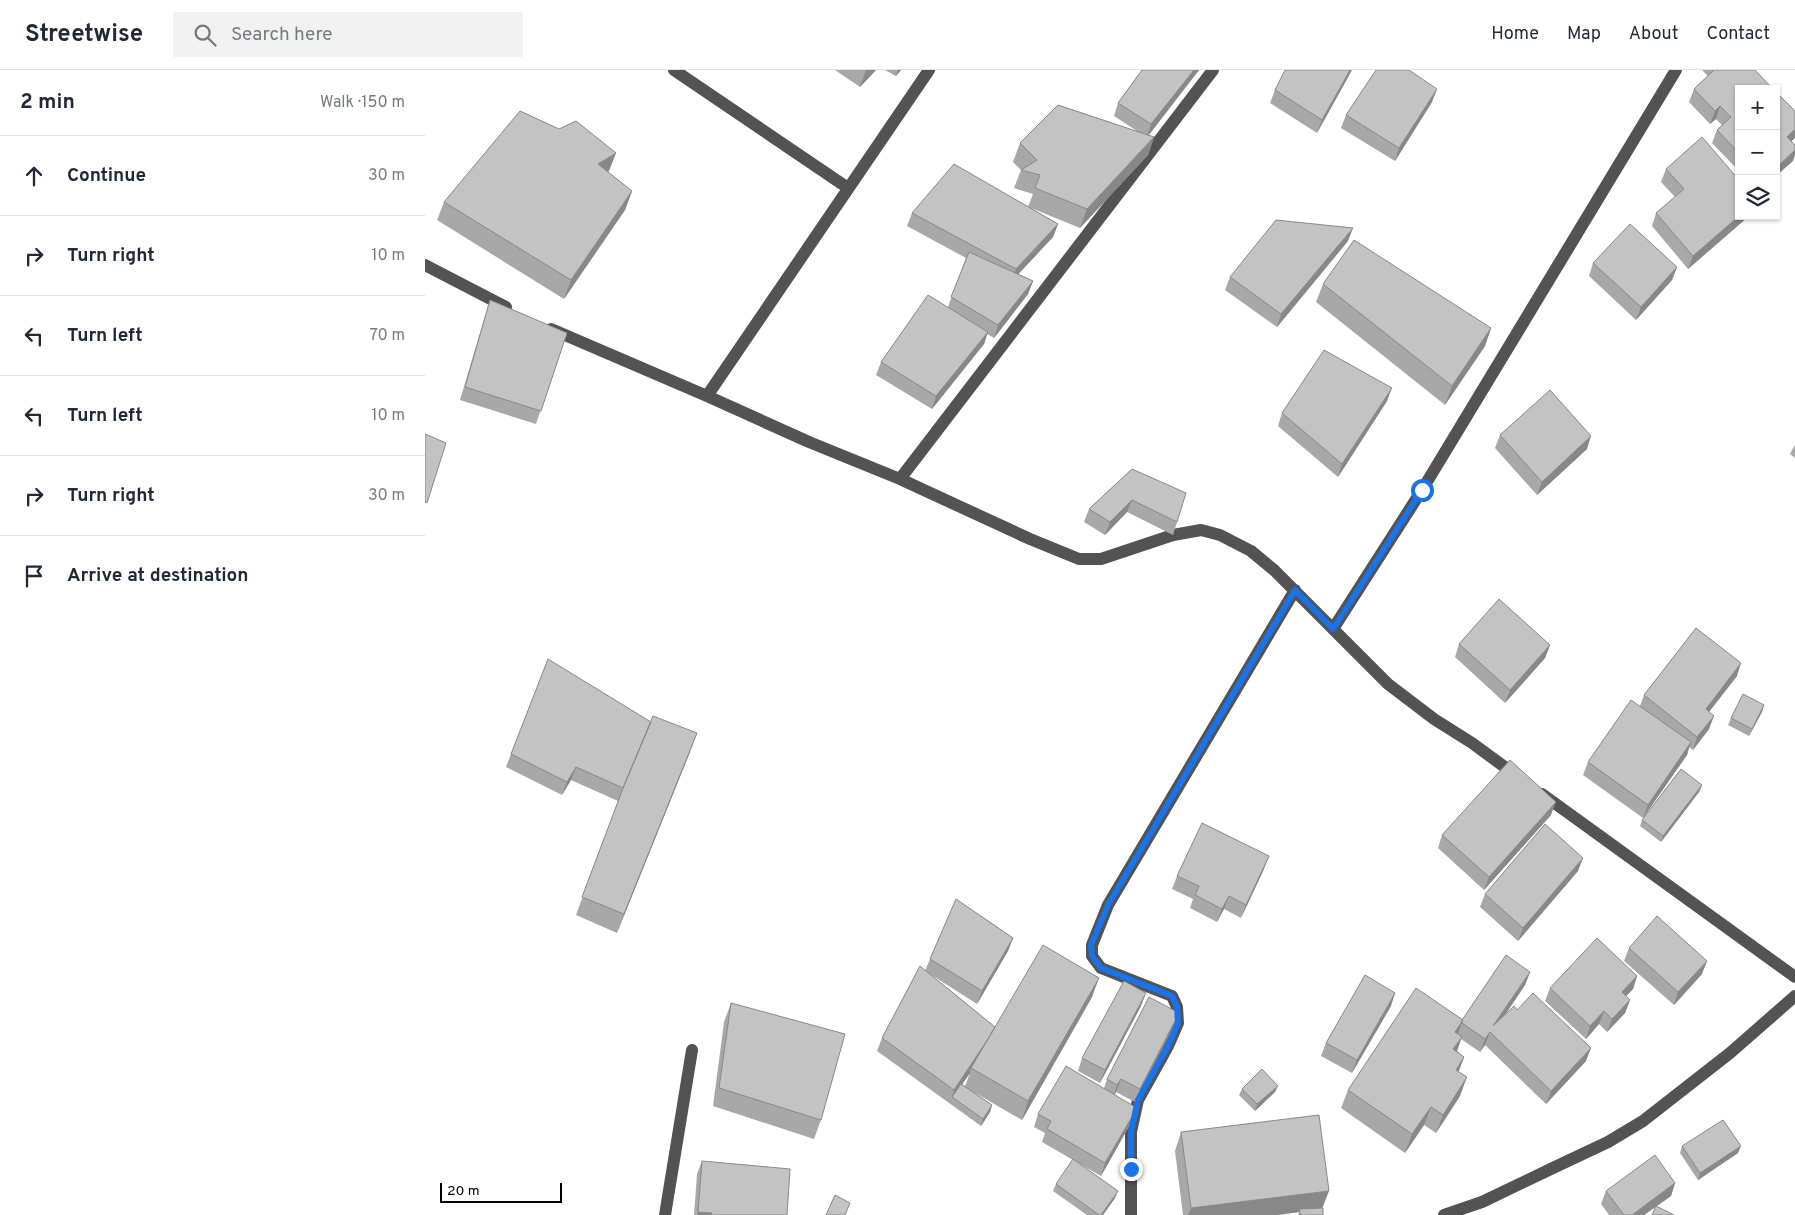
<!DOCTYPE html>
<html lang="en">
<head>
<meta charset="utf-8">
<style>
	:root { --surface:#fff; --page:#f2f2f3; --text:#1f2937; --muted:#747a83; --line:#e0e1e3 }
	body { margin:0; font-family:Overpass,sans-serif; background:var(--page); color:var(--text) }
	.controls { position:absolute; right:15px; top:15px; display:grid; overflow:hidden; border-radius:0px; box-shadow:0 1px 4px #0004 }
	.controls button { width:45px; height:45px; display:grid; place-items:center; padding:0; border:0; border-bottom:1px solid var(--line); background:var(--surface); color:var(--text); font:25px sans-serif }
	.scale { position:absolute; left:15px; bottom:12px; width:122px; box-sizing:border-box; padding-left:5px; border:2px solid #000; border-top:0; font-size:14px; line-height:18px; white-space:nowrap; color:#000; -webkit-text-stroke:4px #fff; paint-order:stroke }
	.stop { position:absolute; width:15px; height:15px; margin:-11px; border:4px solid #1a73e8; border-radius:50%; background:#fff }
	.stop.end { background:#1a73e8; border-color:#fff; box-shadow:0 1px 5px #0008 }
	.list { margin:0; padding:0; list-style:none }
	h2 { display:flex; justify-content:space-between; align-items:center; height:65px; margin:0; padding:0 20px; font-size:21px }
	h2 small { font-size:16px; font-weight:400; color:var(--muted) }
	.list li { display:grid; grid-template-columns:32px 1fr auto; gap:15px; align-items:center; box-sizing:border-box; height:80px; padding:0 20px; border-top:1px solid var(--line) }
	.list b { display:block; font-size:19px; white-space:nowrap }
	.list em { font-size:16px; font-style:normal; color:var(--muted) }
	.icon { flex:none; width:28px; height:28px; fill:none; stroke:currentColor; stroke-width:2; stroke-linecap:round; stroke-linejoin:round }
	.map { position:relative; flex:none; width:1370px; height:1145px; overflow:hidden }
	header { display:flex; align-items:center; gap:30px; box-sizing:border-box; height:70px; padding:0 25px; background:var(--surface); border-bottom:1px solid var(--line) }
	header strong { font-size:24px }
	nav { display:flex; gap:28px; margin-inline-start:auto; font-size:18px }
	.search { width:350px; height:45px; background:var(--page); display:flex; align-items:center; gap:12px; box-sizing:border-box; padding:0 18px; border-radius:0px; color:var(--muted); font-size:19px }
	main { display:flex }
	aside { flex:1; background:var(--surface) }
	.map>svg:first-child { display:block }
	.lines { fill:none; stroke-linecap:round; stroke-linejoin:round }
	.minor { stroke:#535353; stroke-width:12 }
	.wall { fill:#a8a8a8; fill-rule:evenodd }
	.shaded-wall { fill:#888 }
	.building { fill:#c3c3c3; stroke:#888 }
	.route { stroke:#1a73e8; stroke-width:6 }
</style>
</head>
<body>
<header>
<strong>Streetwise</strong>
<div class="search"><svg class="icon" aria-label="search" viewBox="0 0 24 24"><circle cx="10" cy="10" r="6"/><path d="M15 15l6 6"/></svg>Search here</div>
<nav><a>Home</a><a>Map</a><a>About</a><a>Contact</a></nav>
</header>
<main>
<aside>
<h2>2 min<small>Walk · 150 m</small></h2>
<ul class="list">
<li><svg class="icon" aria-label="ahead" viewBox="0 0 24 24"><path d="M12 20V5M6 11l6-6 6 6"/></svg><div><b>Continue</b></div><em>30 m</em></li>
<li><svg class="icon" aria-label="right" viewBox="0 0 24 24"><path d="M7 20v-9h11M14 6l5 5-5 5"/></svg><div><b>Turn right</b></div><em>10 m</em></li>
<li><svg class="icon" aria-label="left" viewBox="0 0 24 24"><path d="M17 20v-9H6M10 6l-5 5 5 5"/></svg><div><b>Turn left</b></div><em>70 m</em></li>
<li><svg class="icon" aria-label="left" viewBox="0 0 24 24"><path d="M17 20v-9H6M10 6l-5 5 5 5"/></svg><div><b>Turn left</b></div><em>10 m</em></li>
<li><svg class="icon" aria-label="right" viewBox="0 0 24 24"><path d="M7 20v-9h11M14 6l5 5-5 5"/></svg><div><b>Turn right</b></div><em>30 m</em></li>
<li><svg class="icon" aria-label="arrive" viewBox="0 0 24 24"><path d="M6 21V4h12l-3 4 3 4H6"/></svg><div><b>Arrive at destination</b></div></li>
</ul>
</aside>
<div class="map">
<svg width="1370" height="1145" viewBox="0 0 1370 1145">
	<rect width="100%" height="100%" fill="#fff"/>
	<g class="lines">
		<!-- minor -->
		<path class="minor" d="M249,0L423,118
			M0,195L81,237
			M126,259L282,326L384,372L475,409L605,469L654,489H676L748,465L776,460L795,465L826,481L849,500L963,614L1009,649L1047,673L1092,706
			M282,326L504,0
			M475,409L788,0
			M908,559L997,420L1251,0
			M1117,724L1370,907
			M240,1145L267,980
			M706,1145V1062L713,1030L743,976L753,953L752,937L747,926L676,898L667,886V875L683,835L870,520
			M1019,1145L1057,1132L1130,1097L1183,1072L1218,1051L1305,983L1370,926"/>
	</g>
	<!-- wall -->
	<path class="wall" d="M410,0H451L435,17Z
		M460,0H476L471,6Z
		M717,0H774L724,65L729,67L723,85L655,158L606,138L633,154L628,167L593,204L608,211L603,224L569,268L562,264L559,274L507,339L451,305L456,292L523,237L541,188L482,156L487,143L603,137L608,124L589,118L596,100L588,92L595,73L712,61L689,46L693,33Z
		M927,0L892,63L845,33L850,20Z
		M1277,0H1330L1314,19V101L1287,73L1292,60L1297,55L1291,49L1285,54L1264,32L1269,19L1283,6Z
		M1007,32L970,91L916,58L921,45Z
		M1241,99L1314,146H1324L1263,199L1227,156L1231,143L1250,127L1236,112Z
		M184,101L183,102L207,121L200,140L139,229L12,150L19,132Z
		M923,171L852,257L800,220L805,207Z
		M1168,193L1252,197L1247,210L1211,250L1164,206Z
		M898,214L1066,258L1060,276L1020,335L891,232Z
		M65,230L142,263L111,354L35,330L61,243Z
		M962,331L913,407L853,356L857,343Z
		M1075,365L1162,379L1112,425L1070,378Z
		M1370,375V388L1365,384L1368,378Z
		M707,399L752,452L748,465L702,442L680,465L659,452L664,439Z
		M1034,574L1125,575L1120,588L1080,633L1030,587Z
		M1312,606L1284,642V659L1268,680L1264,677L1262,685L1218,748L1158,705L1163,692L1215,636L1219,625Z
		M1339,635L1337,642L1324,666L1303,655L1306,648Z
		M265,682L192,863L151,845L193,731L146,710L137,725L81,697L86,684Z
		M1277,715L1274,722L1236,772L1215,756L1217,750Z
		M1126,745L1059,820L1013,778L1017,765Z
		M839,799L816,848L799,839L792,852L765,838L768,829L747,819L752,806Z
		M1153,801L1093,871L1055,837L1060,824Z
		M588,868L583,881L552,934L505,904L570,957L667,927L597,1050L545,1020L567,1035L565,1042L556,1056L452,981L457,968L500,901L505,889ZM545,1003L540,1016L537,1014Z
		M1204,878L1277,904L1249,935L1199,891Z
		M1105,902L1100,915L1080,945L1092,940L1161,991L1121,1034L1060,975L1055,982L1036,969L1032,981L1039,987L1034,1001L1035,1026L1011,1063L999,1055L980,1083L916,1038L923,1020L1037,950Z
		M1212,906L1208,919L1201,926L1205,930L1200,943L1182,962L1174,954L1161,969L1120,931L1125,918Z
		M306,933L396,1050L389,1069L288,1036L299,952Z
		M716,936L675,1013L653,1001L657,988Z
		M966,936L927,1003L896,986L901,973Z
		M754,943L749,956L710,1032L691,1022L690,1024L707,1051L676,1106L655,1094L690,1128L678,1145H662L628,1121L631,1114L648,1090L617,1072L620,1063L609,1057L613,1044L679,1018L682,1009Z
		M817,1019L850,1022L830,1041L814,1025Z
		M756,1062L898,1138V1145H873L874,1142L852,1145H758L750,1081Z
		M1257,1076L1313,1083L1273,1110L1255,1083Z
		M277,1091L362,1145H269L272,1104Z
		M1250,1113L1246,1126L1219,1145H1184L1176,1134L1181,1121Z"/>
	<!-- shaded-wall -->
	<path class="shaded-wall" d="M441,0H451L435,17Z
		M473,0H476L471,6Z
		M769,0H774L722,67L726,54Z
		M925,0H927L892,63L897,50Z
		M1012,19L1007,32L970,91L974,78Z
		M1295,36L1291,49L1285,54L1290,41Z
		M1370,59V68L1357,80L1362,67Z
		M729,67L723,85L655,158L662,139Z
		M1370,80V85L1368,91L1351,106V98Z
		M191,83L184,101L166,112L173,94Z
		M207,121L200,140L139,229L146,210Z
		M1314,146H1324L1263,199L1268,186Z
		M633,154L628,167L586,212L591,199Z
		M928,158L923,171L852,257L856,244Z
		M1252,197L1247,210L1211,250L1216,237Z
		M608,211L603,224L569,268L573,255Z
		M1066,258L1060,276L1020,335L1027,316Z
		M563,262L559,274L507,339L511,326Z
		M967,318L962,331L913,407L917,394Z
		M1166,366L1162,379L1112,425L1117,412Z
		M707,430L702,442L680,465L685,452Z
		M1125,575L1120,588L1080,633L1085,620Z
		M1316,593L1312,606L1276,652L1281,639Z
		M1339,635L1337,642L1324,666L1327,659Z
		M1289,646L1284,659L1268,680L1272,667Z
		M272,663L265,682L192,863L199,844Z
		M1266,672L1262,685L1218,748L1223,735Z
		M151,697L146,710L137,725L142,712Z
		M1277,715L1274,722L1236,772L1238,766Z
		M1131,732L1126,745L1059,820L1064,807Z
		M844,786L839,799L816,848L821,835Z
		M1158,788L1153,801L1093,871L1098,858Z
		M804,826L799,839L792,852L797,839Z
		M588,868L583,881L552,934L557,921Z
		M1282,891L1277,904L1249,935L1253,922Z
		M1105,902L1100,915L1067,964L1068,956Z
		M1212,906L1208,919L1192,935L1197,922Z
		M674,908L667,927L597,1050L603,1031Z
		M721,923L716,936L675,1013L680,1000Z
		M970,923L966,936L927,1003L932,990Z
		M1205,930L1200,943L1182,962L1187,949Z
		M1179,941L1174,954L1161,969L1165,956Z
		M754,943L749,956L710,1032L715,1019Z
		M1038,950L1031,969L1030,962Z
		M571,957L546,998L545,1003L528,1028L527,1027L529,1020Z
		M1065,962L1060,975L1055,982L1060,969Z
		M1037,967L1030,986L1028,979Z
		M1166,978L1161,991L1121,1034L1126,1021Z
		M1039,987L1032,1005L1031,1000Z
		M1042,1007L1035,1026L1011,1063L1018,1045Z
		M696,1009L691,1022L688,1028L692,1015Z
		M853,1016L850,1022L830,1041L832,1034Z
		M567,1035L565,1042L556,1056L558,1049Z
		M1006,1037L999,1055L980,1083L987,1064Z
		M712,1038L707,1051L676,1106L680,1093Z
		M1316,1076L1313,1083L1273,1110L1275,1103Z
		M1250,1113L1246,1126L1219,1145H1207Z
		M693,1121L690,1128L678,1145H676Z
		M904,1121L897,1139H875L874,1142L852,1145H763L766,1138Z
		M273,1142L287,1143L286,1145H272Z"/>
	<!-- building -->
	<path class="building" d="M717,0H769L726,54L693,33Z
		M860,0H925L897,50L850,20Z
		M951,0H984L1012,19L974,78L921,45Z
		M1289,0H1330L1348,19H1314V83L1292,60L1306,47L1295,36L1290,41L1269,19Z
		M1351,22L1370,41V59L1362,67L1370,75V80L1351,98Z
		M633,35L729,67L662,139L610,118L615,105L596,100L612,90L595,73Z
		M95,41L134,59L151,51L191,83L173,94L207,121L146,210L19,132Z
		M1277,67L1314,110V146L1268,186L1231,143L1259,119L1241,99Z
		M529,94L633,154L591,199L487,143Z
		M851,150L928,158L856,244L805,207Z
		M1205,154L1252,197L1216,237L1168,193Z
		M929,170L1066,258L1027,316L898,214Z
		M544,182L608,211L573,255L526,227Z
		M503,225L563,262L511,326L456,292Z
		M65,230L142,263L116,341L40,317Z
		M899,280L967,318L917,394L857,343Z
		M1125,320L1166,366L1117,412L1075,365Z
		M0,364L21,373L2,433L0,432Z
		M707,399L761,423L752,452L707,430L685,452L664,439Z
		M1074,529L1125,575L1085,620L1034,574Z
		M1271,558L1316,593L1281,639L1289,646L1272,667L1219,625Z
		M123,589L226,652L198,718L151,697L142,712L86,684Z
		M1318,624L1339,635L1327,659L1306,648Z
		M1206,630L1266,672L1223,735L1163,692Z
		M228,646L272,663L199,844L157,827L200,713Z
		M1085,690L1131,732L1064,807L1017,765Z
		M1256,699L1277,715L1238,766L1217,750Z
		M777,753L844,786L821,835L804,826L797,839L770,825L774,816L752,806Z
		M1120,754L1158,788L1098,858L1060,824Z
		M531,829L588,868L557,921L505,889Z
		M1232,846L1282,891L1253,922L1204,878Z
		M1172,868L1212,906L1197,922L1205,930L1187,949L1179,941L1165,956L1125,918Z
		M618,875L674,908L603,1031L546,998Z
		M1081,885L1105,902L1068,956L1089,936L1092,940L1108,923L1166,978L1126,1021L1065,962L1060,969L1037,953V950Z
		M495,896L570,957L563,969L529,1020L457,968Z
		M940,905L970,923L932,990L901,973Z
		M699,911L721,923L680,1000L657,988Z
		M991,918L1038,950L1030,962L1037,967L1028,979L1039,987L1031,1000L1042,1007L1018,1045L1006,1037L987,1064L923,1020Z
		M724,927L754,943L715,1019L696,1009L692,1015L682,1009Z
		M306,933L420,964L396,1050L294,1018Z
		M641,996L712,1038L680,1093L622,1059L626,1051L613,1044Z
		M837,999L853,1016L832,1034L817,1019Z
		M536,1014L567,1035L558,1049L527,1027Z
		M894,1045L904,1121L766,1138L756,1062Z
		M1298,1050L1316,1076L1275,1103L1257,1076Z
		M1230,1085L1250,1113L1207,1145H1199L1181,1121Z
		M648,1089L693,1121L676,1145H674L631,1114Z
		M277,1091L365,1099L362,1145H286L287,1143L273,1142Z
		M410,1125L425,1133L420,1145H401Z
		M1231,1136L1249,1145H1227Z
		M898,1138V1145H875V1139Z"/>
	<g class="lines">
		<!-- route -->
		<path class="route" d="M706,1099V1062L713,1030L743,976L753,953L752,937L747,926L676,898L667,886L666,875L683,835L870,520L908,559L997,420"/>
	</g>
</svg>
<div class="controls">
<button>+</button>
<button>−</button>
<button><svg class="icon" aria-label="layers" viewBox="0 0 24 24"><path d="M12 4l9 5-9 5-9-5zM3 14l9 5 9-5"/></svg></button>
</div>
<div class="scale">20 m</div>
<div class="stop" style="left:997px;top:420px"></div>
<div class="stop end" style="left:706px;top:1099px"></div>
</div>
</main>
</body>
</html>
